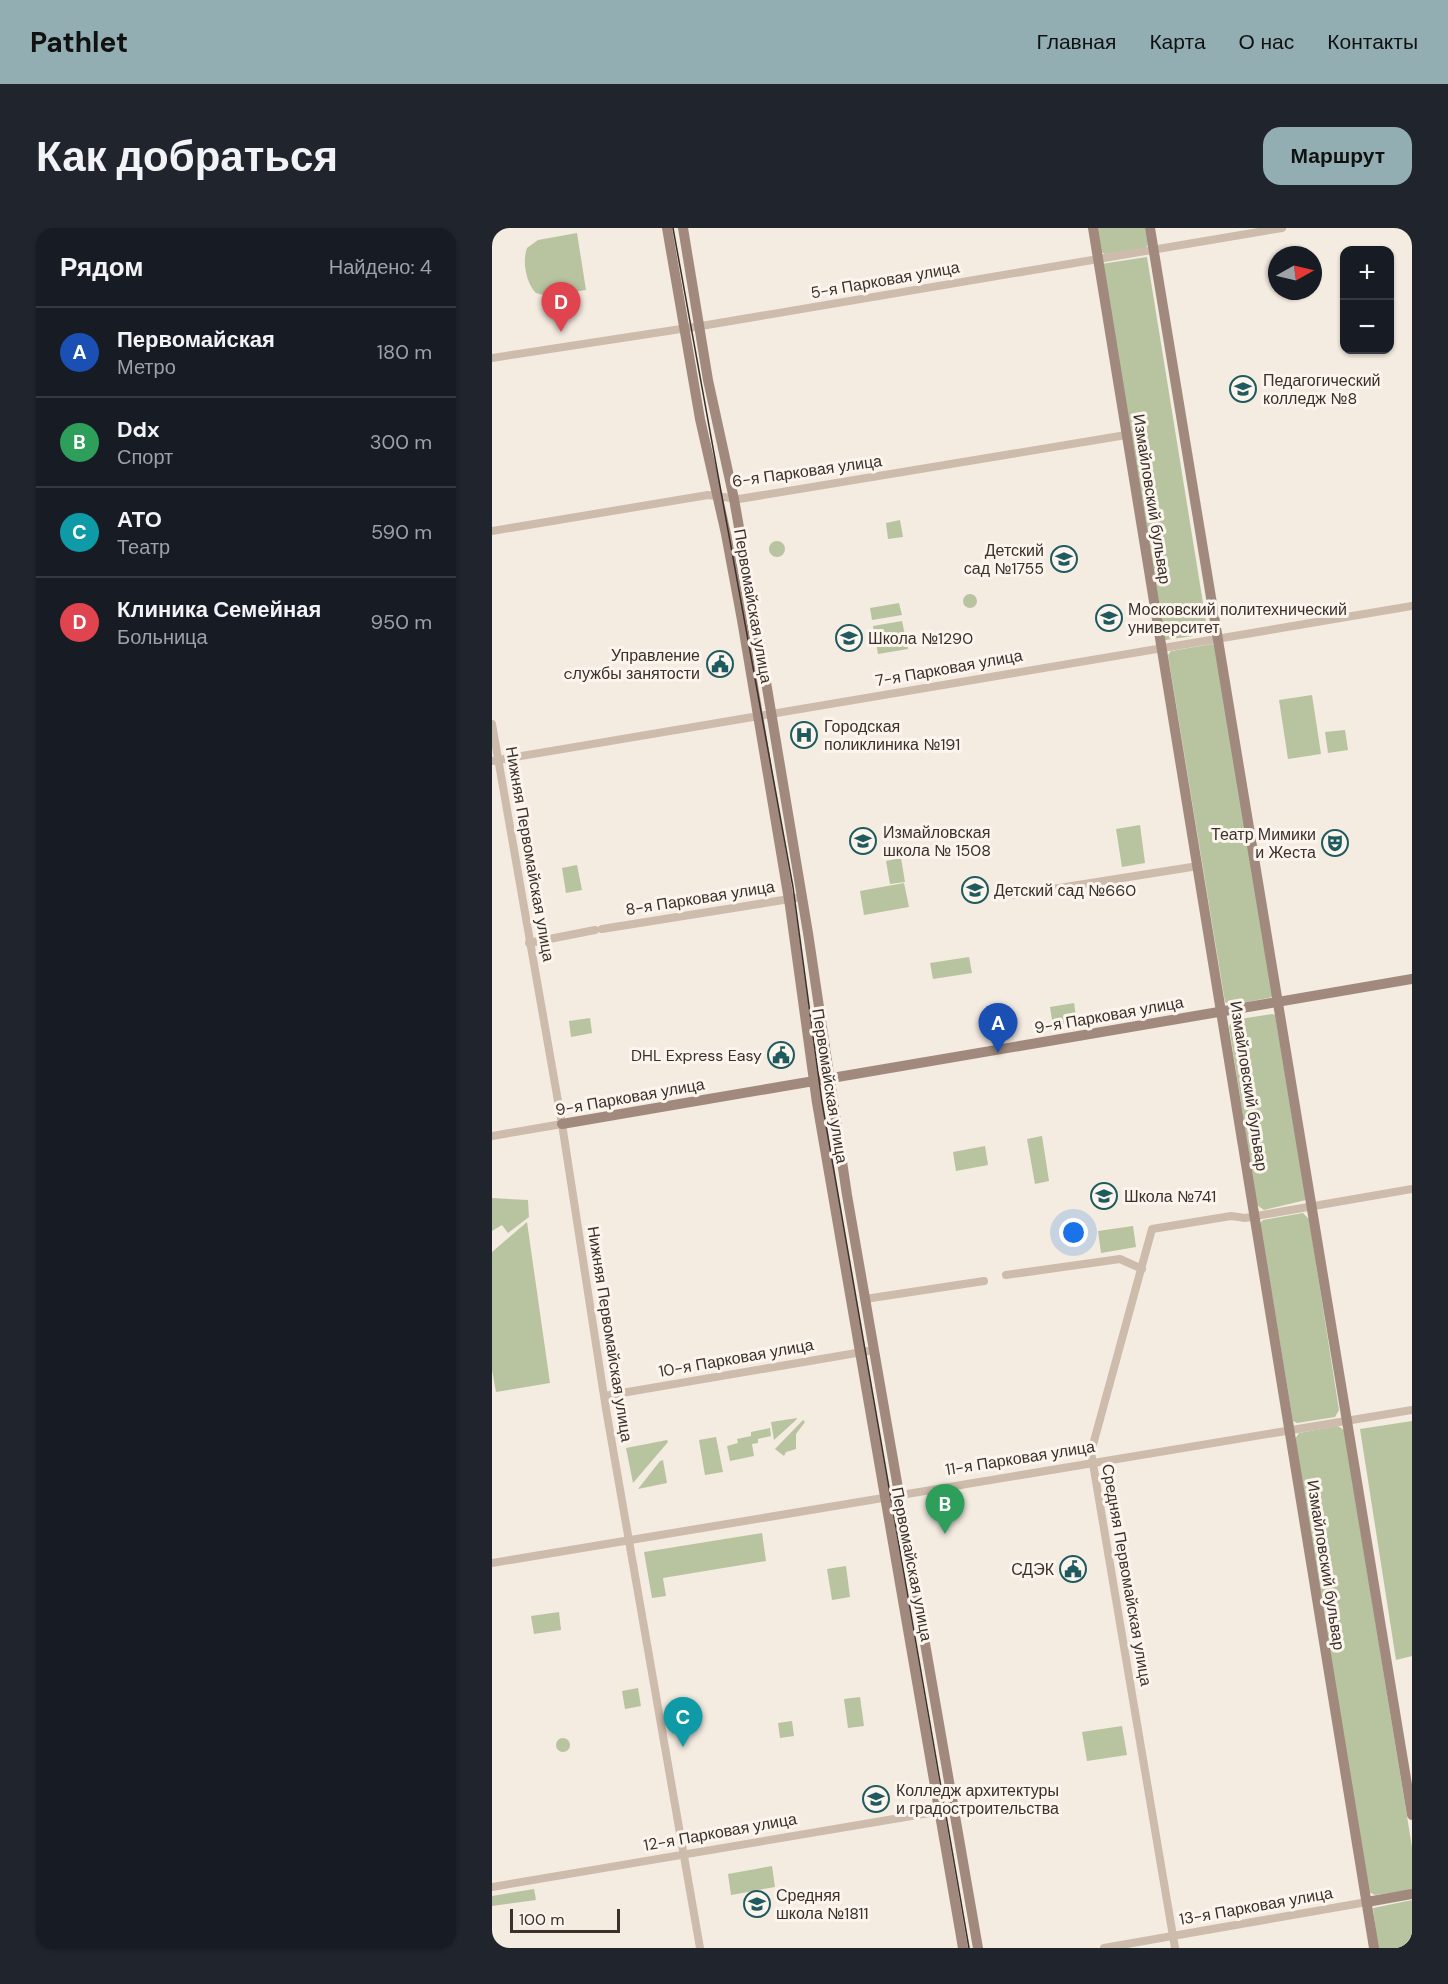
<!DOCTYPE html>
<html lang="ru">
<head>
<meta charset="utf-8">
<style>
	:root { --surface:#171b24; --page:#20242c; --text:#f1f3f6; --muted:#9ea1a6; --line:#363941; --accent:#92aeb2 }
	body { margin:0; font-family:"DM Sans",sans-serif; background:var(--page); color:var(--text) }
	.controls { position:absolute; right:18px; top:18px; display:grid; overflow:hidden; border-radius:12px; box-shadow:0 2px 4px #0004 }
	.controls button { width:54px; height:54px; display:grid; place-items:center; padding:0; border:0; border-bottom:2px solid var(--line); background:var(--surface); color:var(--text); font:30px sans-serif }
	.compass { position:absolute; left:776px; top:18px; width:54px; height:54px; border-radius:50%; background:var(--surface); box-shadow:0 2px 4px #0004; rotate:82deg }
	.scale { position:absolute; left:18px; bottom:15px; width:110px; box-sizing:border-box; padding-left:6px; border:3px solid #3b302b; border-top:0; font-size:16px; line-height:21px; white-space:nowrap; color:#3b302b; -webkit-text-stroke:4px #fbf5ee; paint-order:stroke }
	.you { position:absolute; left:582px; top:1005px; width:21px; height:21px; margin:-15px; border:4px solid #fff; border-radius:50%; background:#1a73e8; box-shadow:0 0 0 9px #1a73e833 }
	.badge { display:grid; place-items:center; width:39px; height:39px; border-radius:50%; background:var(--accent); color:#fff; font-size:20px; font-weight:700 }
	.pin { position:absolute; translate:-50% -50px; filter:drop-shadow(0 2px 3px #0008) }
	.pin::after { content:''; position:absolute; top:32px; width:21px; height:18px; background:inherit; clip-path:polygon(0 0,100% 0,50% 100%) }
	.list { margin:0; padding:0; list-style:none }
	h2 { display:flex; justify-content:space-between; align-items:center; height:78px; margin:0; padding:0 24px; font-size:26px }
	h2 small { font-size:20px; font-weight:400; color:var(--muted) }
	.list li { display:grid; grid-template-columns:39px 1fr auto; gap:18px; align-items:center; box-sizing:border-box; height:90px; padding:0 24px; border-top:2px solid var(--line) }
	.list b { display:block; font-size:22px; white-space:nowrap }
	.list p { margin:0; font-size:20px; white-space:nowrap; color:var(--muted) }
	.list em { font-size:20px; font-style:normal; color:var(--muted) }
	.map { position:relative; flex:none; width:920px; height:1720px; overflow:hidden; border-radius:18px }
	header { display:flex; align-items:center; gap:36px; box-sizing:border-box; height:84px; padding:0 30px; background:var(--accent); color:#111 }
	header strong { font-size:28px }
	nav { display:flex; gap:33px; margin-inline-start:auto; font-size:21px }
	.intro { display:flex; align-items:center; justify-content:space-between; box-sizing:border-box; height:144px; padding:0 36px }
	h1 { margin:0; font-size:42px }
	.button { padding:15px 27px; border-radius:18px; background:var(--accent); color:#111; font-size:21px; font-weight:700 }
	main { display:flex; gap:36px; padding:0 36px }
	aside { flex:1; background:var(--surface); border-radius:18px; box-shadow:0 2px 4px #0004 }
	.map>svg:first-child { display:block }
	.green { fill:#b8c4a0 }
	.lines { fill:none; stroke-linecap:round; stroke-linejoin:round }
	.street { stroke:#cdbbac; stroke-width:8 }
	.secondary { stroke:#a18a7d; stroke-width:10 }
	.tram { stroke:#3b302b; stroke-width:1.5 }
	.labels { text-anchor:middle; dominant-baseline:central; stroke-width:6; stroke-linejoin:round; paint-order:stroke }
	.street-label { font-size:16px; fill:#3b302b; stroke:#fbf5ee }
	.poi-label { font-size:16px; fill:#3b302b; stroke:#fbf5ee; text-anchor:start }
</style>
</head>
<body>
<header>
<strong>Pathlet</strong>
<nav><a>Главная</a><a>Карта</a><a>О нас</a><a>Контакты</a></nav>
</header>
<div class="intro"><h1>Как добраться</h1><a class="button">Маршрут</a></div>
<main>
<aside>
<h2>Рядом<small>Найдено: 4</small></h2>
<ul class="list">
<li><span class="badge" style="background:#1a4fb4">A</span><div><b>Первомайская</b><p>Метро</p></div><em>180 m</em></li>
<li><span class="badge" style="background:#2e9e5b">B</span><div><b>Ddx</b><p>Спорт</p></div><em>300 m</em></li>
<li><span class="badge" style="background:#0f9aa8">C</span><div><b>АТО</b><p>Театр</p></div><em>590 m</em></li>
<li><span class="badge" style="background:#e0444e">D</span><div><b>Клиника Семейная</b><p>Больница</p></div><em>950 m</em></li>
</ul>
</aside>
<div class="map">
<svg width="920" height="1720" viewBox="0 0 920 1720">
	<rect width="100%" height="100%" fill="#f4ebe1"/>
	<!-- green -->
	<path class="green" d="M605,0H653L656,17L653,20L613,26L609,24Z
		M85,5L94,62L55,68L44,65C34,55 30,33 35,20L46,12Z
		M655,29L716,406L673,412L609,36Z
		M408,292L411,309L396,311L394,295Z
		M277 321a8 8 0 1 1 16 0a8 8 0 1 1-16 0Z
		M471 373a7 7 0 1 1 14 0a7 7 0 1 1-14 0Z
		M407,375L410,387L380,392L378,380Z
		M410,393L416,421L386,426L381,398Z
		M720,416L723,417L781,769L739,777L733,774L676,427L679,423Z
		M820,467L829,526L796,531L787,472Z
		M853,502L856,522L836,525L833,504Z
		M648,597L653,635L630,639L624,601Z
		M409,630L413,654L398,656L394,633Z
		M85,637L90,662L74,665L70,640Z
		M412,655L417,679L372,687L368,663Z
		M477,729L480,745L441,751L438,735Z
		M582,775L585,794L561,798L558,779Z
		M780,786L783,787L814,972L772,982L765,977L737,798L742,792Z
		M98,790L100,805L79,809L77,793Z
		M550,908L557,953L543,956L535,911Z
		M493,918L496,937L464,943L461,924Z
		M0,970L36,972L37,989L16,1005L10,997L0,1003Z
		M811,985L817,991L847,1182L843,1189L805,1195L801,1193L768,995L771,992Z
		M35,994L58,1155L4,1164L0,1142V1024Z
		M641,998L644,1019L609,1025L606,1003Z
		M305,1190L304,1192L282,1212L279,1194Z
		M311,1192L313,1194L304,1206V1221L294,1224L292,1228L283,1221Z
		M920,1193V1428L904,1432L868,1201Z
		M846,1198L852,1202L920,1619V1662L883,1667L877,1664L803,1211L807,1205Z
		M278,1200L279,1208L266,1211V1215L260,1216L262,1228L238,1233L235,1218L246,1215L245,1211L259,1208V1204Z
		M224,1209L231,1244L213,1247L207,1212Z
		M175,1212L176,1214L141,1255L134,1220Z
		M171,1232L175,1255L146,1261L168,1233Z
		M270,1305L274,1333L171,1350L174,1368L160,1370L152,1324Z
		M354,1338L358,1369L340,1372L335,1341Z
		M67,1384L69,1402L42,1406L39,1388Z
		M146,1460L149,1478L133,1481L130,1463Z
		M368,1469L372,1498L356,1500L352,1471Z
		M300,1493L302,1508L288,1510L286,1495Z
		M630,1498L635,1527L595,1533L590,1504Z
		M64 1517a7 7 0 1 1 14 0a7 7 0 1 1-14 0Z
		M280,1638L283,1659L239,1667L236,1646Z
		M42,1661L44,1672L0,1678V1668Z
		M920,1672V1720H886L881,1680Z"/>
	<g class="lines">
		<!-- street -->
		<path class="street" d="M0,130L215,97L790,0
			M0,303L216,267L247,271L634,207
			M0,496L70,896L114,1181L208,1720
			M0,533L920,378
			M523,667L706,638
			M110,701L310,669
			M37,715L103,702
			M0,908L70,896
			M514,1047L628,1031L650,1041
			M373,1071L492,1053
			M112,1168L382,1122
			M0,1335L920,1182
			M0,1659L461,1581
			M612,1720L875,1674
			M683,1720L599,1224L660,1001L739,988L753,990L920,961"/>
		<!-- secondary -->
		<path class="secondary" d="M175,0L208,191L234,306L250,392L298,678L325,875L471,1720
			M191,0L216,152L242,271L271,436L316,705L355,967L486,1720
			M601,0L882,1720
			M658,0L920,1587
			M70,896L920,751
			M875,1674L920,1666"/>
		<!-- tram -->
		<path class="tram" d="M181,0L301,659L330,874L477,1720"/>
	</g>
	<!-- icons -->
	<defs>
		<symbol id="university-ring" viewBox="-11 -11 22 22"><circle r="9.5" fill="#fbf5ee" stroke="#1f5a5e" stroke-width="1.5"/><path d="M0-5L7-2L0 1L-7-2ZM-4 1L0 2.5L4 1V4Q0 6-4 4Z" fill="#1f5a5e"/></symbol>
		<symbol id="school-ring" viewBox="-11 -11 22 22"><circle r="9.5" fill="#fbf5ee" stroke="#1f5a5e" stroke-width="1.5"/><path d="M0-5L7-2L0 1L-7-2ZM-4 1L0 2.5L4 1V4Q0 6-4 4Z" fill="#1f5a5e"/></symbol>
		<symbol id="civic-ring" viewBox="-11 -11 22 22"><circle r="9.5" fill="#fbf5ee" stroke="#1f5a5e" stroke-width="1.5"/><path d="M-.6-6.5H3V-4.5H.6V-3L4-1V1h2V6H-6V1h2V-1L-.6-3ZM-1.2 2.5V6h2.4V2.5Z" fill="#1f5a5e"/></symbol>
		<symbol id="hospital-ring" viewBox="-11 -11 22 22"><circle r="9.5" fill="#fbf5ee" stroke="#1f5a5e" stroke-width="1.5"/><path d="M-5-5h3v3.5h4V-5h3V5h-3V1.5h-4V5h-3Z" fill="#1f5a5e"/></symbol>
		<symbol id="theatre-ring" viewBox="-11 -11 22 22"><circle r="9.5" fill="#fbf5ee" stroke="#1f5a5e" stroke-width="1.5"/><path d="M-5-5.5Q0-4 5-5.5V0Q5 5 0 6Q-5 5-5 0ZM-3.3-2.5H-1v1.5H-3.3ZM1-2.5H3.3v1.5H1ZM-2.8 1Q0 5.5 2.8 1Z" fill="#1f5a5e"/></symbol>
	</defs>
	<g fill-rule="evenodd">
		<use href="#university-ring" x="736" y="146" width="30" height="30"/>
		<use href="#school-ring" x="557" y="316" width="30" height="30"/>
		<use href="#university-ring" x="602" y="375" width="30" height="30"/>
		<use href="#school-ring" x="342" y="395" width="30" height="30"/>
		<use href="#civic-ring" x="213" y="421" width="30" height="30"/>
		<use href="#hospital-ring" x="297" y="492" width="30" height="30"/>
		<use href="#school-ring" x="356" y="598" width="30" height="30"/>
		<use href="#theatre-ring" x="828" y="600" width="30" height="30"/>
		<use href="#school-ring" x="468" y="647" width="30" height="30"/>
		<use href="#civic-ring" x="274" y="812" width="30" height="30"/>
		<use href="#school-ring" x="597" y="953" width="30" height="30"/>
		<use href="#civic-ring" x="566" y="1326" width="30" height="30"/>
		<use href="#university-ring" x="369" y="1556" width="30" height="30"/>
		<use href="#school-ring" x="250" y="1661" width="30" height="30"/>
	</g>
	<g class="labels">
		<!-- street labels -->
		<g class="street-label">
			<text transform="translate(393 52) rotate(-10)">5-я Парковая улица</text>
			<text transform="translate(315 243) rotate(-8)">6-я Парковая улица</text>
			<text transform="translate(660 271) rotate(81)">Измайловский бульвар</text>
			<text transform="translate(261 378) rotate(80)">Первомайская улица</text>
			<text transform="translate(457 440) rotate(-10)">7-я Парковая улица</text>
			<text transform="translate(38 626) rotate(80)">Нижняя Первомайская улица</text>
			<text transform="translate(208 670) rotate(-9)">8-я Парковая улица</text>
			<text transform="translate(617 787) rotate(-10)">9-я Парковая улица</text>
			<text transform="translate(338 858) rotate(81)">Первомайская улица</text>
			<text transform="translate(757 858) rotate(81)">Измайловский бульвар</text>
			<text transform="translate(138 869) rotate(-10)">9-я Парковая улица</text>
			<text transform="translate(118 1106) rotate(81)">Нижняя Первомайская улица</text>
			<text transform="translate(244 1130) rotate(-10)">10-я Парковая улица</text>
			<text transform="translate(528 1230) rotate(-9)">11-я Парковая улица</text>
			<text transform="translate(420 1336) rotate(79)">Первомайская улица</text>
			<text transform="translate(834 1337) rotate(81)">Измайловский бульвар</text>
			<text transform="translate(635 1347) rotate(80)">Средняя Первомайская улица</text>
			<text transform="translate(228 1604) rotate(-10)">12-я Парковая улица</text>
			<text transform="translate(764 1678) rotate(-10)">13-я Парковая улица</text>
		</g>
		<!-- poi labels -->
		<g class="poi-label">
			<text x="771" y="152">Педагогический<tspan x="771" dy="18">колледж №8</tspan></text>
			<text x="552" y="322" text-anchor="end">Детский<tspan x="552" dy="18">сад №1755</tspan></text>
			<text x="636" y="381">Московский политехнический<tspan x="636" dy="18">университет</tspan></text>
			<text x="376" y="410">Школа №1290</text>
			<text x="208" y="427" text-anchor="end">Управление<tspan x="208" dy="18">cлужбы занятости</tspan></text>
			<text x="332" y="498">Городская<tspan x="332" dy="18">поликлиника №191</tspan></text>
			<text x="391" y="604">Измайловская<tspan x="391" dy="18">школа № 1508</tspan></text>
			<text x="824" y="606" text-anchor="end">Театр Мимики<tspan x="824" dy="18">и Жеста</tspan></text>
			<text x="502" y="662">Детский сад №660</text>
			<text x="270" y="827" text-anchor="end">DHL Express Easy</text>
			<text x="632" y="968">Школа №741</text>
			<text x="562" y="1341" text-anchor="end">СДЭК</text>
			<text x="404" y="1562">Колледж архитектуры<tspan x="404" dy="18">и градостроительства</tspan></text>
			<text x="284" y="1667">Средняя<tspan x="284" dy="18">школа №1811</tspan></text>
		</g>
	</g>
</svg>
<div class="controls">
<button>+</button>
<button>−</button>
</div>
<svg class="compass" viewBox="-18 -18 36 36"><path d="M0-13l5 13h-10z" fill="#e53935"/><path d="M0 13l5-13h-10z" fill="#9ea1a6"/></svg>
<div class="scale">100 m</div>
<div class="you"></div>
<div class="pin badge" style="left:506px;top:825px;background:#1a4fb4">A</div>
<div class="pin badge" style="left:453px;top:1306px;background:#2e9e5b">B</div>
<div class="pin badge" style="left:191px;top:1519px;background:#0f9aa8">C</div>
<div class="pin badge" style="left:69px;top:104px;background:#e0444e">D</div>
</div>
</main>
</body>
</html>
